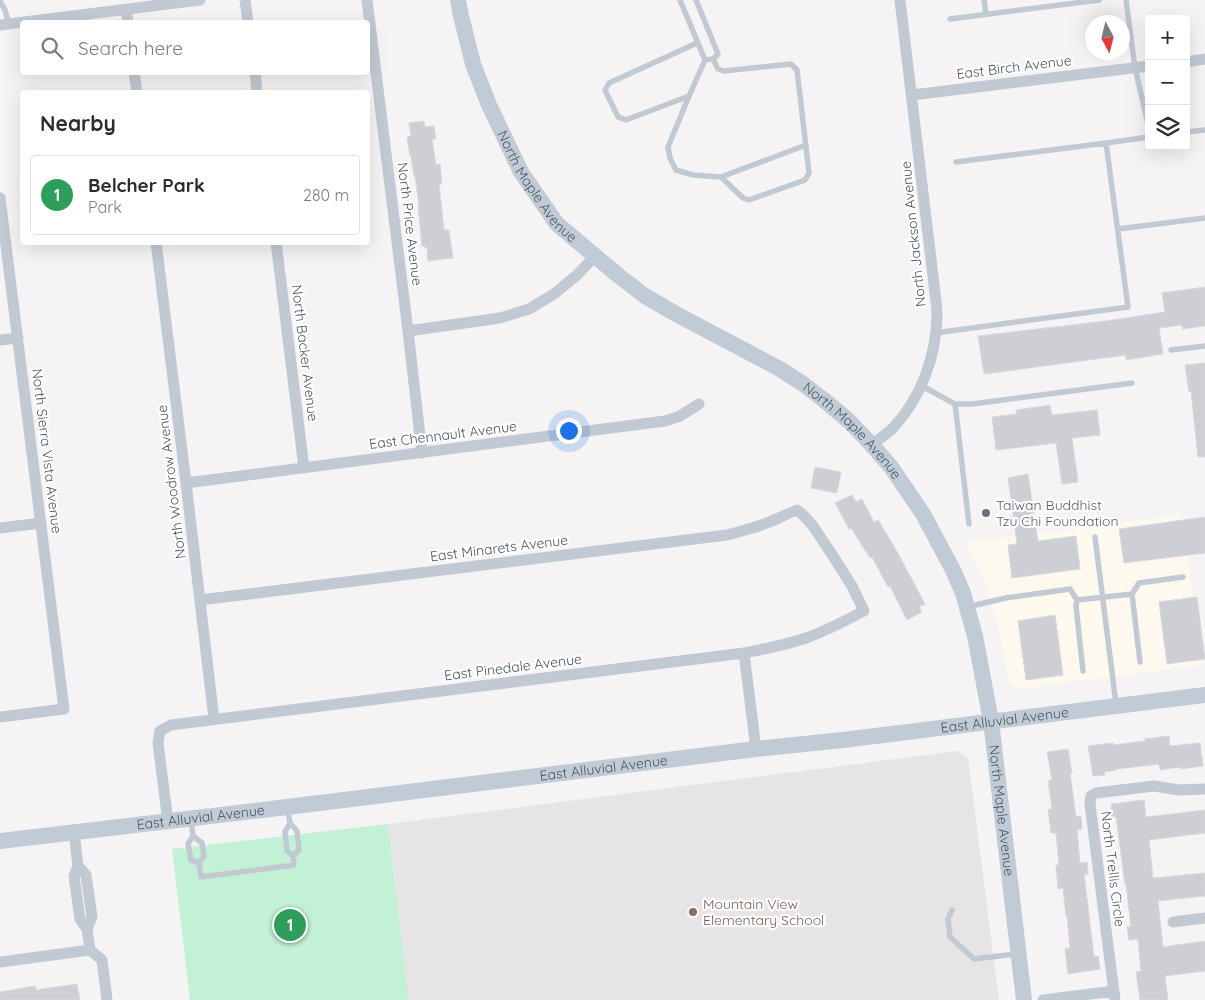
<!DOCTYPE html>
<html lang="en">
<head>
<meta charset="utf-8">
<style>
	:root { --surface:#fff; --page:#f2f2f3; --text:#2b2b33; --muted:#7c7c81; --line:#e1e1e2; --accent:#7c3aed }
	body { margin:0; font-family:Quicksand,sans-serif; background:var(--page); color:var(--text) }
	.controls { position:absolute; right:15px; top:15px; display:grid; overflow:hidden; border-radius:5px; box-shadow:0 5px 20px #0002 }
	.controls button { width:45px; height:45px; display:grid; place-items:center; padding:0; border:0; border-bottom:1px solid var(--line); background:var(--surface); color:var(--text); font:25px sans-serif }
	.compass { position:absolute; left:1085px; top:15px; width:45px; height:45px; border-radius:50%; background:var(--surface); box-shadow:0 5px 20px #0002; rotate:173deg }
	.you { position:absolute; left:568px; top:430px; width:18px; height:18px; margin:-12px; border:4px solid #fff; border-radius:50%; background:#1a73e8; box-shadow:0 0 0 8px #1a73e833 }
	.badge { display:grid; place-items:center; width:32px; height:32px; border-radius:50%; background:var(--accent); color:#fff; font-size:16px; font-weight:700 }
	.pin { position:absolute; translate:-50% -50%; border:2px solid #fff; box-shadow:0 1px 5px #0006 }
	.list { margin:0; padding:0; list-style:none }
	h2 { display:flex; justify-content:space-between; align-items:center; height:65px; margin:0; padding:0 20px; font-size:21px }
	h2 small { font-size:16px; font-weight:400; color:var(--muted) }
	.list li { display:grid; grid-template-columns:32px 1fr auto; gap:15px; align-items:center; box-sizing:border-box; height:80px; margin:0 10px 10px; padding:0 10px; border:1px solid var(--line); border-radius:5px }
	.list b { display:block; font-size:19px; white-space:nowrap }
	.list p { margin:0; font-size:16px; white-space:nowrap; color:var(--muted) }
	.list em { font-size:16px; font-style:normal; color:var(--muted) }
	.icon { flex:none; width:28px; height:28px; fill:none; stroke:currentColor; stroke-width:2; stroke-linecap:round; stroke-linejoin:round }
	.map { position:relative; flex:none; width:1205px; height:1000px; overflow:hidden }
	.search { position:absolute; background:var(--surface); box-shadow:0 5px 20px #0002; left:20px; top:20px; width:350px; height:55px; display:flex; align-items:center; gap:12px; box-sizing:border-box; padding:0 18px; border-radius:5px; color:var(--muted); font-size:19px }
	.panel { position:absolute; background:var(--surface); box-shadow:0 5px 20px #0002; left:20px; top:90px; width:350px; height:155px; border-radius:5px }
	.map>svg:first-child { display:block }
	.commercial { fill:#fdf9ef }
	.education { fill:#e6e4e5 }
	.green { fill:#c3f1d5 }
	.building { fill:#cdcfd5; stroke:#d7d9de }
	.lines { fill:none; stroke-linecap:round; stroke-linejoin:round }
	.lane { stroke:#c1cad2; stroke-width:5.5 }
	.street { stroke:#c1cad2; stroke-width:11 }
	.secondary { stroke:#c1cbd6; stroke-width:16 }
	.worship-dot { fill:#6b7280; stroke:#fff; stroke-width:2 }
	.education-dot { fill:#8d6e63; stroke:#fff; stroke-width:2 }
	.labels { text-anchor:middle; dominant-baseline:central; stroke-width:4.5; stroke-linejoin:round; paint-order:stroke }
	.street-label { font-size:14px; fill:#4a5661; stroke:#fff }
	.worship-label { font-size:14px; fill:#5b616d; stroke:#fff; text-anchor:start }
	.education-label { font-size:14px; fill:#785e54; stroke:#fff; text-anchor:start }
</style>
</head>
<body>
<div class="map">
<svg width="1205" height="1000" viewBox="0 0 1205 1000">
	<rect width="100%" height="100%" fill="#f5f3f3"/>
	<!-- commercial -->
	<path class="commercial" d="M1183,515L1202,665L1018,689L1009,682L1003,650L996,620L984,581L967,542Z"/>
	<!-- education -->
	<path class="education" d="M958,751L968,758L999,1000H409L388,824Z"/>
	<!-- green -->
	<path class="green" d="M388,824L409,1000H190L172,849Z"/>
	<!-- building -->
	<path class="building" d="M424,121L425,127L434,126L436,139H432L436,165L440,164L442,184H439L444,230H449L453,258L428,261L427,248H425V246H422L418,206H419L415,176L414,177L411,156H410L407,137L411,136L409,123Z
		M1205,287V326L1182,329V325L1159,328L1163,354L1126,360V355L984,374L978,336L1106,321L1165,312L1162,293Z
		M1205,363V457H1198L1191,391L1189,392L1185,365Z
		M1050,405L1052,415L1097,410L1100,435L1072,438L1078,482L1062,484L1056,443L996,450L992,417L1017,414L1016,410Z
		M815,467L841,472L837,493L811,488Z
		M1028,474L1038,541L1076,536L1080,569L1012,578L1008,545L1017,544L1008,478Z
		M852,495L856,502L862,499L874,522L878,520L895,548L925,604L919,607L922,612L907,620L890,586L888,587L872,557L870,558L851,528L849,529L835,503Z
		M1205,517V553L1124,563L1119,529Z
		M1197,597L1205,659L1167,664L1159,602Z
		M1055,615L1063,675L1026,680L1018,621Z
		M1169,736L1170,746L1200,743L1203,766L1180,769V767L1160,770L1159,764L1117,769V770L1104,772L1105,775L1093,776L1088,746L1113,743L1114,745L1145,741V739Z
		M1068,749L1072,773H1070L1076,817L1081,816L1082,829L1077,830L1080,863L1087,862L1088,874H1084L1094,957L1098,956L1100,969L1068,974L1065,949L1070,948L1067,916H1066L1063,888L1058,889L1056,865H1059L1056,833H1051L1048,809H1052L1048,781L1052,780L1047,752Z
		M1144,800L1146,817L1205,810V833L1149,840L1153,878L1205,873V896L1158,901L1163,947L1205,941V971L1165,976L1168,1000H1140L1136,972L1141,971L1138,939L1129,940L1127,927H1131L1126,884H1125L1116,817H1112L1111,804Z
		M77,984L80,1000H0V992L35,986L36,990Z"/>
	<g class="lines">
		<!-- lane -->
		<path class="lane" d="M680,0L705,60L713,59L718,54L696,0
			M984,0L986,14
			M1126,0L1135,68L1147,119L1149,136
			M0,1L5,10L9,24
			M950,19L1099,0
			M697,43L609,83L605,90L618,117L626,120L689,96L705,60
			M689,96L668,147L670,158L676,170L693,175L721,177L743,198L749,200L805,180L809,173L797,70L791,64L724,71L718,69L713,59
			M1186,132L1205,130
			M956,162L1106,143
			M721,177L806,145
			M1118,229L1205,218
			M935,333L1128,307L1106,143L1149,137
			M1171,350L1205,346
			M922,386L955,404L969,524
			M955,404H972L1132,383
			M1095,537L1116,704
			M1132,594L1140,662
			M1077,600L1132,594L1139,583L1183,577
			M967,607L1006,598L1070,589L1077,600L1076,606L1083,671
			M287,808L290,823L297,831L299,850L293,856L287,851L285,832L290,823
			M191,820L193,836L188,844L191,860L199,863L204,857L202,843L193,836
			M199,863L201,877L294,865L293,856
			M952,910L948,919L950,937L974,959L1016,954"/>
		<!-- street -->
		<path class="street" d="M245,0L248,22
			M367,0L408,331L422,453
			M126,9L128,22
			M0,25L200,0
			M1186,62L1205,59
			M134,72L137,92
			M255,72L257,92
			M912,95L1149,66
			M0,198L64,709L0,717
			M156,242L186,483L214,719
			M276,242L304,468
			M408,331L500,318L529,309L554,294L577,275L595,256
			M0,340L18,338
			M872,445C879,439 887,434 893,428C921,398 936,357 937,316C937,308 936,300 935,293L900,0
			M186,483L665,421L680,416L699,404
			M0,528L41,523
			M744,653L756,749
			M168,822L158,743L160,731L171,725L744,653C765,649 786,645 806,638C826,631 845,621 864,611L852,586L831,553L813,526L804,516L797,510C787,514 777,519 767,523C754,528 741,531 727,535L200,600
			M74,832L78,866L74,876L80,919L87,929L90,950
			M78,866L86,875L92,917L87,929
			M1173,922L1205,918
			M0,962L90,950L102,960L107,1000
			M1043,1000L1114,991
			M1115,1000L1090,804L1091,796L1096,793L1154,786L1179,790L1205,789"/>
		<!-- secondary -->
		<g class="secondary">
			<path id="s1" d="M458,0L461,16L473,64L489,105L521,172L557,224L619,276L645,296L676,314L780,369L803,384L824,400L849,421L872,445L891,467L923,514L953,570L963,593L975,636L991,721L1024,1000"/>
			<path id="s2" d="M0,841L279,808L756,749L843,740L1205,695"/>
		</g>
	</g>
	<!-- markers -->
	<circle class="worship-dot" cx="986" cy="513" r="5"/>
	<circle class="education-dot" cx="693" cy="912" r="5"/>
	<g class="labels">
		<!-- street labels -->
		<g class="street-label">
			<text transform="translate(1014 67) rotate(-7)">East Birch Avenue</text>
			<text stroke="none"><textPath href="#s1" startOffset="205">North Maple Avenue</textPath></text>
			<text transform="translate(410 224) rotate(83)">North Price Avenue</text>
			<text transform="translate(913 234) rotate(-96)">North Jackson Avenue</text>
			<text transform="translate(305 353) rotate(83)">North Backer Avenue</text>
			<text stroke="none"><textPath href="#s1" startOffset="610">North Maple Avenue</textPath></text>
			<text transform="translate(443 435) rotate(-7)">East Chennault Avenue</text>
			<text transform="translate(47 451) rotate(83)">North Sierra Vista Avenue</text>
			<text transform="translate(171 482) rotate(-97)">North Woodrow Avenue</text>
			<text transform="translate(499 548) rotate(-7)">East Minarets Avenue</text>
			<text transform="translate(513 667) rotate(-7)">East Pinedale Avenue</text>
			<text stroke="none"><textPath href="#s2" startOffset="1012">East Alluvial Avenue</textPath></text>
			<text stroke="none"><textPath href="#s2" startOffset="608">East Alluvial Avenue</textPath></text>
			<text stroke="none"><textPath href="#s1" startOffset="1030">North Maple Avenue</textPath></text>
			<text stroke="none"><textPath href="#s2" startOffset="202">East Alluvial Avenue</textPath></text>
			<text transform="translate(1113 869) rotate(83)">North Trellis Circle</text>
		</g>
		<!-- worship labels -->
		<g class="worship-label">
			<text x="996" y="505">Taiwan Buddhist<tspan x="996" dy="16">Tzu Chi Foundation</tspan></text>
		</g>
		<!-- education labels -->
		<g class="education-label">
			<text x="703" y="904">Mountain View<tspan x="703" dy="16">Elementary School</tspan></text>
		</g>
	</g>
</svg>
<div class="controls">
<button>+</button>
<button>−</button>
<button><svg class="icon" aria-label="layers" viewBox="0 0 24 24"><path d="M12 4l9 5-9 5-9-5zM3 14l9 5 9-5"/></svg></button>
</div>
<svg class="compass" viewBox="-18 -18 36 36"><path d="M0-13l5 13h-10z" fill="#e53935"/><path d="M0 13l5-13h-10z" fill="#7c7c81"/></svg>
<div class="you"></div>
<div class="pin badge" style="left:290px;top:925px;background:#2e9e5b">1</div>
<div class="search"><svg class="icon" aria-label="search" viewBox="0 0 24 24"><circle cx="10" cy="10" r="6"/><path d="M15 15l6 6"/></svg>Search here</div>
<section class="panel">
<h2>Nearby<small></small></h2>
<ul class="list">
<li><span class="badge" style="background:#2e9e5b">1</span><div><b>Belcher Park</b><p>Park</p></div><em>280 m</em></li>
</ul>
</section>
</div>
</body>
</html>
